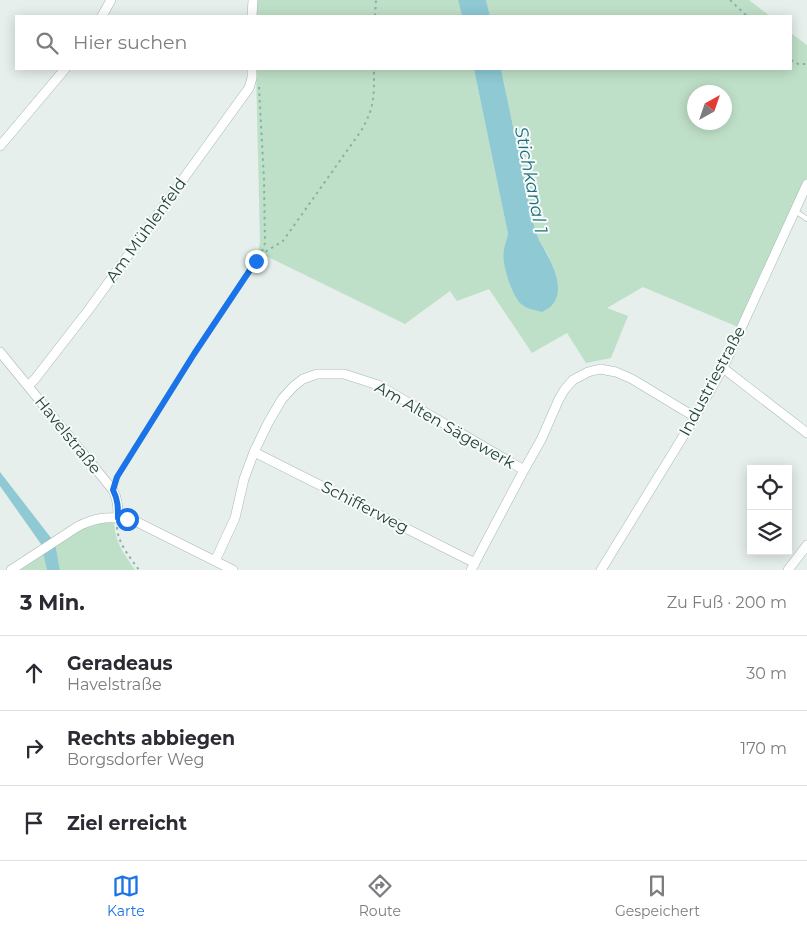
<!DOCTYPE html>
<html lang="de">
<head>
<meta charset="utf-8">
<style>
	:root { --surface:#fff; --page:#f7f7f7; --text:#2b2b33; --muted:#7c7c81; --line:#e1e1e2; --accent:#1a73e8 }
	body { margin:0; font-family:Montserrat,sans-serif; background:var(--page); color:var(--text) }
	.controls { position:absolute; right:15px; bottom:15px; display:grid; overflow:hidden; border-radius:0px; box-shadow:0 2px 12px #0003 }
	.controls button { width:45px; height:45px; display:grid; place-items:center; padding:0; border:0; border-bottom:1px solid var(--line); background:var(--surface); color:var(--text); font:25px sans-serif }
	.compass { position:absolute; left:687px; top:85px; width:45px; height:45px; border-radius:50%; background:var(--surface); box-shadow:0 2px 12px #0003; rotate:40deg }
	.stop { position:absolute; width:15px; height:15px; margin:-11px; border:4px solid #1a73e8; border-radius:50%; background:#fff }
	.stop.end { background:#1a73e8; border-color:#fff; box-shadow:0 1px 5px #0008 }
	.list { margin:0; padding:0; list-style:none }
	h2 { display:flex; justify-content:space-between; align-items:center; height:65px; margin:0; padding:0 20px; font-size:21px }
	h2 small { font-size:16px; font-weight:400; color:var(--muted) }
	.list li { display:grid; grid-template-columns:32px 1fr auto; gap:15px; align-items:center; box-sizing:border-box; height:75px; padding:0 20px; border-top:1px solid var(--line) }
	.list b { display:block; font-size:19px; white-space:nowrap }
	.list p { margin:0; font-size:16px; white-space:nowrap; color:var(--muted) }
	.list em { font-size:16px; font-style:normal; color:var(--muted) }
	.icon { flex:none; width:28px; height:28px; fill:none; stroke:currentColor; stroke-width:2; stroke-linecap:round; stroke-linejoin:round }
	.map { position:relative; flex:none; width:807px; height:570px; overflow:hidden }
	.search { position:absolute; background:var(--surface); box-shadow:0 2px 12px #0003; left:15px; right:15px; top:15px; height:55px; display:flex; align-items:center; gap:12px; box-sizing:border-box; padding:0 18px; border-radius:0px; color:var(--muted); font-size:19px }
	.sheet { height:290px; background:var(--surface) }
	nav { display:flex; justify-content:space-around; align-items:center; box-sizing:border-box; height:70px; border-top:1px solid var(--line); background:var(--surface); font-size:14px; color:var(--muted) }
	nav a { display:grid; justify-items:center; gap:2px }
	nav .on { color:var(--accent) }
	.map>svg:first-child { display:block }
	.green { fill:#bfe0c8; fill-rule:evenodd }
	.water { fill:#8ec9d4 }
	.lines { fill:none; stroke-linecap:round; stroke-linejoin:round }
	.lane-casing { stroke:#a8b8b2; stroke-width:5.5 }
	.street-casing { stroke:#a8b8b2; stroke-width:10 }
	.path { stroke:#86b3a5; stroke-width:2; stroke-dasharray:2.5 4; stroke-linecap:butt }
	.lane { stroke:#fff; stroke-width:4.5 }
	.street { stroke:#fff; stroke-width:9 }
	.route { stroke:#1a73e8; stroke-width:6 }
	.labels { text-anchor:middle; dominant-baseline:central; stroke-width:4; stroke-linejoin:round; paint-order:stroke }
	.street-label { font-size:16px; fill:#24423a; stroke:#f7fbf9 }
	.water-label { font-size:18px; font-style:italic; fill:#1c6f80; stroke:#f7fbf9 }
</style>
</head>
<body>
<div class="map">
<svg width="807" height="570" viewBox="0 0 807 570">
	<rect width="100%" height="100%" fill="#e6efeb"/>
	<!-- green -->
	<path class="green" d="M257,0H458L462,16H257Z
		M486,0H749L770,16H490Z
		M791,33L807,45V178L738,327L643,287L607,308L628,316L611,358L586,363L567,333L532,353L489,289L457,301L450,291L405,324L258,252L260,242L256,69H474L508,234L507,242L558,286L554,271L548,255L538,238L532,217L501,69H791ZM694,92H724V122H694Z
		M114,520C115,544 123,551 135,570H60L55,543L88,523Z
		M43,550L47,570H14Z"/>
	<!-- water -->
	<path class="water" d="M458,0H486L490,16H462Z
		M474,69H501L532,217C534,225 536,233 539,240C548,256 568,288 552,305C550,308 545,310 542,312C535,310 526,309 520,303C511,293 501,262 504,250C505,244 507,239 508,234Z
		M0,472L55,543L60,570H47L41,544L0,486Z"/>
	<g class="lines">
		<defs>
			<path id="lane" d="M795,211L807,219
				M113,490L117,477L127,461L194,354L256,261"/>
			<path id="street" d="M102,16L111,0
				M252,16L253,0
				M0,146L65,69
				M0,352L113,490C118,500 118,507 118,518
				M723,368L807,433
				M28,386L35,379L90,308L249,88L252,78V69
				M254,452L475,563
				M215,561L235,518L244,479L254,452L268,423L282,399L294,386L303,379L317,374H344L378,385L524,470
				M11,570L77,527C97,516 113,516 135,521L233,570
				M471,570L524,470L541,440L559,399L565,389L573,380L588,372L600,369L616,372L632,379L695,417
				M601,570L695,417L723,368L807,184
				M788,570L807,545"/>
		</defs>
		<!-- lane casing -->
		<use href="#lane" class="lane-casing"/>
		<!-- street casing -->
		<use href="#street" class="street-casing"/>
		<!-- path -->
		<path class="path" d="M730,0L747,16
			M375,16L376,0
			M791,60L798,64H807
			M259,87L264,180L265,243L261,254
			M260,255L283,241L361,131C375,107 374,96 374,69
			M117,527C118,544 130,557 139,570"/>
		<!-- lane -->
		<use href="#lane" class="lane"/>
		<!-- street -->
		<use href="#street" class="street"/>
	</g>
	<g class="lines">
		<!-- route -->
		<path class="route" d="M127,519L118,518C118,507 118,500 113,490L117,477L194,354L256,261"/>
	</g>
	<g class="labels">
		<!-- street labels -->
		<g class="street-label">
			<text transform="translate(146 230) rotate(-54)">Am Mühlenfeld</text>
			<text transform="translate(712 381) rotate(-62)">Industriestraße</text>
			<text transform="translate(445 425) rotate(30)">Am Alten Sägewerk</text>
			<text transform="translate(68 435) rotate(51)">Havelstraße</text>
			<text transform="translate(365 507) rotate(27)">Schifferweg</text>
		</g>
		<!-- water labels -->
		<g class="water-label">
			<text transform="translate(531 180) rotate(79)">Stichkanal 1</text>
		</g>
	</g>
</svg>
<div class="controls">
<button><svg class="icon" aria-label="locate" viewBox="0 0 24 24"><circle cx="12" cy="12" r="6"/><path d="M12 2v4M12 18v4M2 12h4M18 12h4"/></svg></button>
<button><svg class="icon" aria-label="layers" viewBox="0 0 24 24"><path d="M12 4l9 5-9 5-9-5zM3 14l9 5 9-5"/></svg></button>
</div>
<svg class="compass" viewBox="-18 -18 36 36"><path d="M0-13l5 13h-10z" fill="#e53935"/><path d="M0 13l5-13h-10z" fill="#7c7c81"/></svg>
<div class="stop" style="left:127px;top:519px"></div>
<div class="stop end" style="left:256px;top:261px"></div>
<div class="search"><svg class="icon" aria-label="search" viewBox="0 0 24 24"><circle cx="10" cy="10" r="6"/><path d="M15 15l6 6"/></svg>Hier suchen</div>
</div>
<section class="sheet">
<h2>3 Min.<small>Zu Fuß · 200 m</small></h2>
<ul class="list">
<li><svg class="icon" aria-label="ahead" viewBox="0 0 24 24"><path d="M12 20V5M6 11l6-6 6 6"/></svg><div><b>Geradeaus</b><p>Havelstraße</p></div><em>30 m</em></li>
<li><svg class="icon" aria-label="right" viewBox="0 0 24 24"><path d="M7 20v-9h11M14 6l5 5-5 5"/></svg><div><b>Rechts abbiegen</b><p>Borgsdorfer Weg</p></div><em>170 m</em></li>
<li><svg class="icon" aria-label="arrive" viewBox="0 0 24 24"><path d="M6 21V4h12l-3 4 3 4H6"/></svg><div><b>Ziel erreicht</b></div></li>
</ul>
</section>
<nav>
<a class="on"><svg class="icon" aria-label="map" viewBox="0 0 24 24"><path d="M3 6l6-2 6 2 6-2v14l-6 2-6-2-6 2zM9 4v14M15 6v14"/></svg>Karte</a>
<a><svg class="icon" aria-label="directions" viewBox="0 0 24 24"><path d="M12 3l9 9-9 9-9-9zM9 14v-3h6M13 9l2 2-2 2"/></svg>Route</a>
<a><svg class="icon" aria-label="saved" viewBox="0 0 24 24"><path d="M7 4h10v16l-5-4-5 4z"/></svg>Gespeichert</a>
</nav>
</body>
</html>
